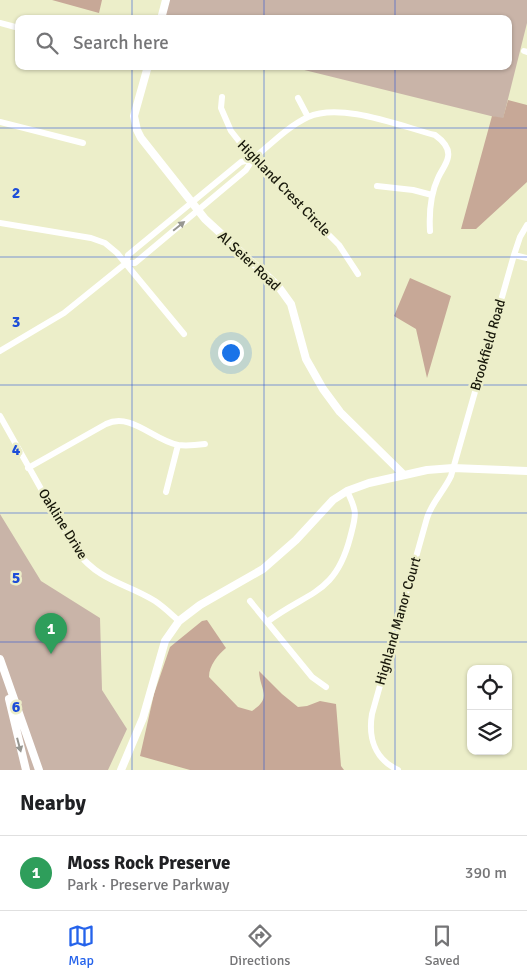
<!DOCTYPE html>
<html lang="en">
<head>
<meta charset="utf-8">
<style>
	:root { --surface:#fff; --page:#f2f2f2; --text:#202124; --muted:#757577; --line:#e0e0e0; --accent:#2563eb }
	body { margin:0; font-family:Signika,sans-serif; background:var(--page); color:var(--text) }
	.controls { position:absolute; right:15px; bottom:15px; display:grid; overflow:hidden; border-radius:10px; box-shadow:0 1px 4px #0004 }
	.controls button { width:45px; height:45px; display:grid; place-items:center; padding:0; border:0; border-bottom:1px solid var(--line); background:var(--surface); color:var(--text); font:25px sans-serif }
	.you { position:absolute; left:230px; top:352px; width:18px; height:18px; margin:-12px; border:4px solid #fff; border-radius:50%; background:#1a73e8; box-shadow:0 0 0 8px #1a73e833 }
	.badge { display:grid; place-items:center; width:32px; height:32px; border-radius:50%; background:var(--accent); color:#fff; font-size:16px; font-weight:700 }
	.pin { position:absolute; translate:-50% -41px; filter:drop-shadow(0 1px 2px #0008) }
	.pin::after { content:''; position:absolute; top:26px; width:18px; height:15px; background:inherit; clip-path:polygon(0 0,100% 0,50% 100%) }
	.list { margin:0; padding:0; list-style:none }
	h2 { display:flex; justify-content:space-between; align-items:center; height:65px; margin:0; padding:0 20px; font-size:21px }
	h2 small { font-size:16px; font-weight:400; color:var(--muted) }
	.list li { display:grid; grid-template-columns:32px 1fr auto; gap:15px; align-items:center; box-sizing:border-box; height:75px; padding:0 20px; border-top:1px solid var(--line) }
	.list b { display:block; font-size:19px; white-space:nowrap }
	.list p { margin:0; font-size:16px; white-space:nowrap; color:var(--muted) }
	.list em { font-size:16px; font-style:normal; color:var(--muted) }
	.icon { flex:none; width:28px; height:28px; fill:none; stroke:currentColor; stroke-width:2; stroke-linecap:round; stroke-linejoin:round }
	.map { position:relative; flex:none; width:527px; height:770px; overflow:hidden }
	.search { position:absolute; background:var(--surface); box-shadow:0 1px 4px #0004; left:15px; right:15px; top:15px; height:55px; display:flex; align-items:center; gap:12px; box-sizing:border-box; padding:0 18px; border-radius:10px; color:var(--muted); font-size:19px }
	.sheet { height:140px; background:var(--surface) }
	nav { display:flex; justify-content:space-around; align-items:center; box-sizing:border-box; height:70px; border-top:1px solid var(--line); background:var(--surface); font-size:14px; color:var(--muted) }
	nav a { display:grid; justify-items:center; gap:2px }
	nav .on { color:var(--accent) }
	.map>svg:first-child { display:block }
	.green { fill:#c9b4a8 }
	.forest { fill:#c7a897 }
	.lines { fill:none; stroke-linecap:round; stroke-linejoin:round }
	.minor { stroke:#fff; stroke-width:6 }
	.tertiary { stroke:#fff; stroke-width:8 }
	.oneway { fill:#979791 }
	.grid { fill:none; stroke:#1d4ed8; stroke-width:1; stroke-opacity:0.55 }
	.labels { text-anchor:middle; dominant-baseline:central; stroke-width:5; stroke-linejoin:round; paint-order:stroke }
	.street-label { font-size:14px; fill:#18180b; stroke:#eceec9 }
	.grid-label { font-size:16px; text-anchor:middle; font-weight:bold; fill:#1d4ed8; stroke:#eceec9; stroke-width:5; stroke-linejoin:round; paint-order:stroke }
</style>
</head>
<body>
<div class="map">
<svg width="527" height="770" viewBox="0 0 527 770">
	<rect width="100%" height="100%" fill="#eceec9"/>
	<!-- green -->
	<path class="green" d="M167,0H527V23L503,119L288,66H508V19H162Z
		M0,514L41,581L100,618L102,690L127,729L108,770H0Z"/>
	<!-- forest -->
	<path class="forest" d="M52,0H102L99,13Z
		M508,100L527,105V182L476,229H461L492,116L503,118Z
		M410,278L451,296L427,378L416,329L394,316Z
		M207,620L226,648C218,655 209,665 209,677L238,707L252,711C273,697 260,691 259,671L282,694L298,707L307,706L320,701L336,704L341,766L344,770H190L140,756L154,694L170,647L202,621Z"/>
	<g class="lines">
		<!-- minor -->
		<path class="minor" d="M0,23L19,28
			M524,51L527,52
			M222,97L221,108L231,131L253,159L339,245L358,274
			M298,98L308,117
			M0,122L83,143
			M253,159C270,145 287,127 308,117C341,102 400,126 435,135C442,140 450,147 448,157C447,164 441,171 438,178C430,195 429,213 430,231
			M377,186L413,190L432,195
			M0,223L91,238L105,243L117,253L184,334
			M514,255L527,258
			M0,351L64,313L126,263H135L246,170L253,159L241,162L128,255L126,263
			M0,416L76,551C102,583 124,582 155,601C164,607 171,614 179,621
			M28,468L106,424C131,412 153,440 178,445C187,446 197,445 205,444
			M166,492L178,445
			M250,601L312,677L326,687
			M267,622C308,591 335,595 350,538C356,515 358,513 347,491
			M398,770C375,759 368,738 372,714L427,518C432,502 444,491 451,476L514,255L520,237L527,225"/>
		<!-- tertiary -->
		<path class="tertiary" d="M161,19L166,0
			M148,66L134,116L137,130L141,138L205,219L278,286L291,304L306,359L323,389L340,412L403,474
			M0,659L39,770
			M9,699L26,770
			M121,770L143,718L165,641L179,621L200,605L263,569L296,540L333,500L347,491L369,483L427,470L453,468L527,471"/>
	</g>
	<!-- one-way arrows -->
	<defs><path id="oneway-solid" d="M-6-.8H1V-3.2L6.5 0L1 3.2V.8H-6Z" transform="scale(1.25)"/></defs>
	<g class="oneway">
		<use href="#oneway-solid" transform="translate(179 226) rotate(-39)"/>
		<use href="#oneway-solid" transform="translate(19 745) rotate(75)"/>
	</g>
	<!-- grid -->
	<path class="grid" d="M132,0V19M264,0V19M395,0V19M132,66V770M264,66V770M395,66V770M0,128H527M0,257H527M0,385H527M0,513H527M0,642H527"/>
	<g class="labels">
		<!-- street labels -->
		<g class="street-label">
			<text transform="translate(284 188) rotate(46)">Highland Crest Circle</text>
			<text transform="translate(249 261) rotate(43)">Al Seier Road</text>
			<text transform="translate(488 345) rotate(-74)">Brookfield Road</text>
			<text transform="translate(63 524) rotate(58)">Oakline Drive</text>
			<text transform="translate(398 621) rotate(-74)">Highland Manor Court</text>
		</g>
	</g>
	<g class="grid-label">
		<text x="16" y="198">2</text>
		<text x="16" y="327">3</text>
		<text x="16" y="455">4</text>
		<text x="16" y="583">5</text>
		<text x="16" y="712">6</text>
	</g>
</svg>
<div class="controls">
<button><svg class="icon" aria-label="locate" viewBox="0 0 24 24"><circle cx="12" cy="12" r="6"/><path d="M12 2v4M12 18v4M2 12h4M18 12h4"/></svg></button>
<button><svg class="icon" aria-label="layers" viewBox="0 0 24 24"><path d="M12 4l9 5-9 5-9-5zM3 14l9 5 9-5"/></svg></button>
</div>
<div class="you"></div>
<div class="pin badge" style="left:51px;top:654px;background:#2e9e5b">1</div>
<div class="search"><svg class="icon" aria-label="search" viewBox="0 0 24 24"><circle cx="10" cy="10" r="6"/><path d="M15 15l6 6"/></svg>Search here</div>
</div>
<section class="sheet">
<h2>Nearby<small></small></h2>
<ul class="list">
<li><span class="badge" style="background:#2e9e5b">1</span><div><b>Moss Rock Preserve</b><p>Park · Preserve Parkway</p></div><em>390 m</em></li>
</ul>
</section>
<nav>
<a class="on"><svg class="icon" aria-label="map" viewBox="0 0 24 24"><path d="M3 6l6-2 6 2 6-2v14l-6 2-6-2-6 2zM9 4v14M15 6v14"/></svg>Map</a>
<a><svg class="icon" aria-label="directions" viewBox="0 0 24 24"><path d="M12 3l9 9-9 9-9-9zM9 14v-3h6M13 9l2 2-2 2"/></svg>Directions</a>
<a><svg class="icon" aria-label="saved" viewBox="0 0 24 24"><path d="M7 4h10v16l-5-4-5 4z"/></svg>Saved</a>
</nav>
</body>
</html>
